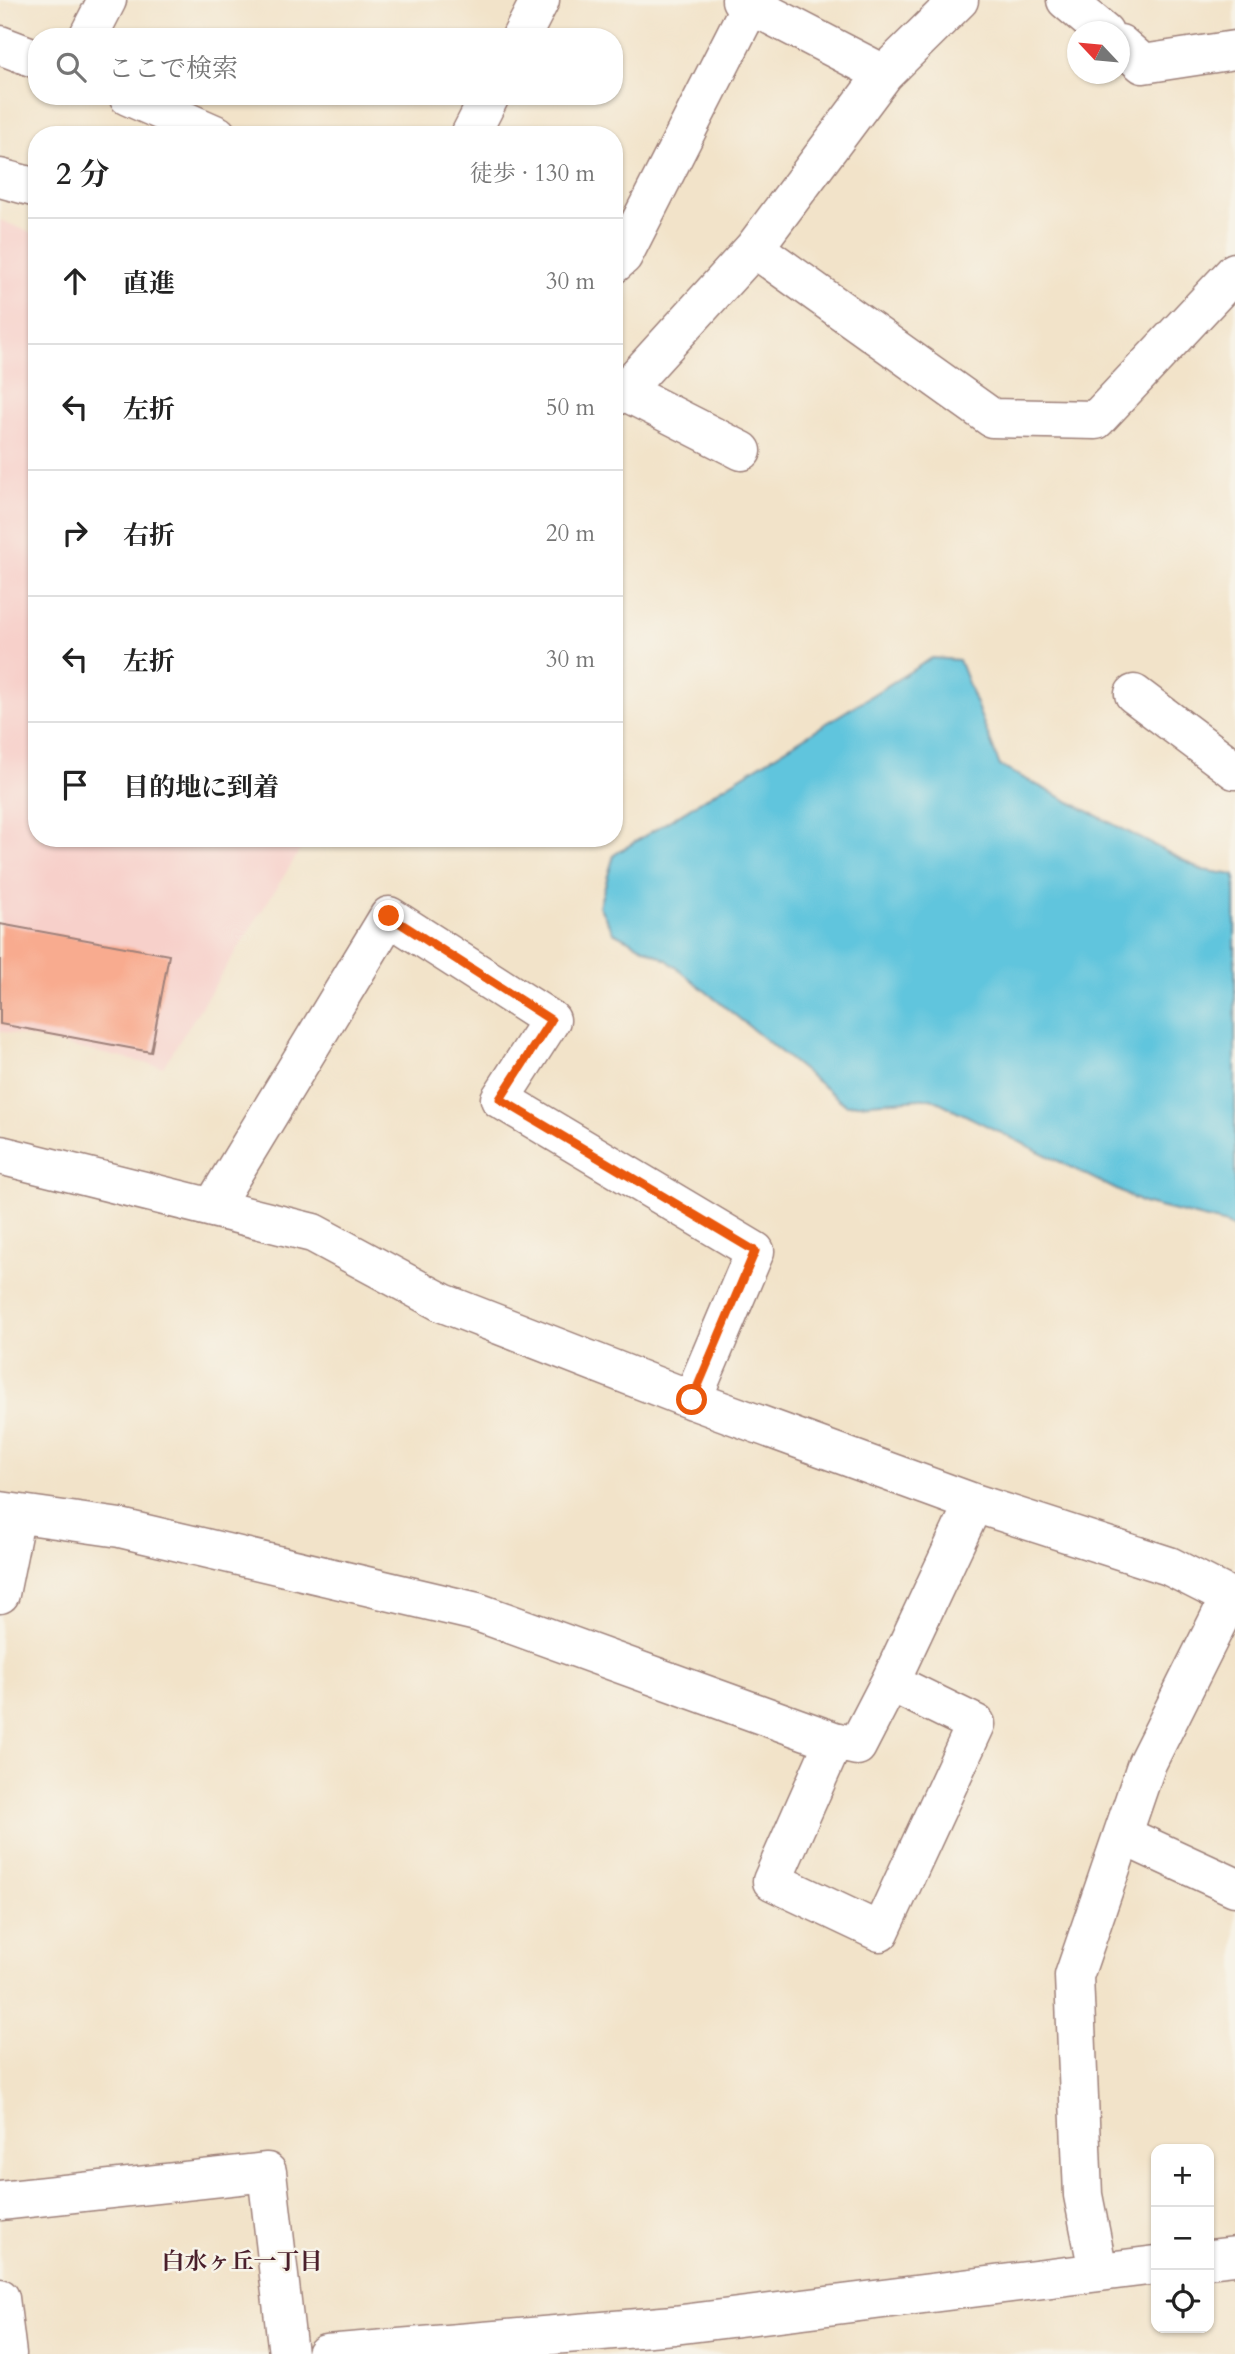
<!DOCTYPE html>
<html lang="ja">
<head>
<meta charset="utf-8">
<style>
	:root { --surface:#fff; --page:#f6f6f6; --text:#222; --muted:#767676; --line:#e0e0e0 }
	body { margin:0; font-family:Cardo,"Noto Serif JP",serif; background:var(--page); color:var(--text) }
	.controls { position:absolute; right:21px; bottom:21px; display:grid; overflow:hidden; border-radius:14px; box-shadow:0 2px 5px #0004 }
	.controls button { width:63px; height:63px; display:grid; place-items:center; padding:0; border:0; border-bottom:2px solid var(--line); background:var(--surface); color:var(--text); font:35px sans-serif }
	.compass { position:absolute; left:1067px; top:21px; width:63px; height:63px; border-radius:50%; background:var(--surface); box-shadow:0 2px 5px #0004; rotate:296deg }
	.stop { position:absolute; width:21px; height:21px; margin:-16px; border:5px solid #ea580c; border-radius:50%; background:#fff }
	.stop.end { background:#ea580c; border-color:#fff; box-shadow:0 2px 7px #0008 }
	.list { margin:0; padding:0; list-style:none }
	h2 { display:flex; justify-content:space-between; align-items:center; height:91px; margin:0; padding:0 28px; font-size:30px }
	h2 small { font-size:23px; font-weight:400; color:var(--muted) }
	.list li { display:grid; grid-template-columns:46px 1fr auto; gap:21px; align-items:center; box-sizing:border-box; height:126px; padding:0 28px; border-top:2px solid var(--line) }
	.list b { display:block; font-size:26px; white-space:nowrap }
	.list em { font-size:23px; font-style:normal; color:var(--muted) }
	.icon { flex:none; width:38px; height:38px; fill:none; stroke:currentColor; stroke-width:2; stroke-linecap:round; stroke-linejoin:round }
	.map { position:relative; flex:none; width:1235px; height:2354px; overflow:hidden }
	.search { position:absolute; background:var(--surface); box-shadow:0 2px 5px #0004; left:28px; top:28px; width:595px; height:77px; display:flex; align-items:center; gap:18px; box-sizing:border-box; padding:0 24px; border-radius:28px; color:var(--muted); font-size:26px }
	.panel { position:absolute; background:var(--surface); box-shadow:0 2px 5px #0004; left:28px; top:126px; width:595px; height:721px; border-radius:28px }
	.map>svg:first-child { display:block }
	.built { fill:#f7d0ca }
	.water { fill:#60c5dd; stroke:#557284; stroke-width:2 }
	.building { fill:#f8ab8f }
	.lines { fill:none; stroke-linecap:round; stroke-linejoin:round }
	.minor-casing { stroke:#9e817a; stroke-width:41 }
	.minor { stroke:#fff; stroke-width:38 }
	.route { stroke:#ea580c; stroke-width:9 }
	.labels { text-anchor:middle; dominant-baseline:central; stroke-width:5; stroke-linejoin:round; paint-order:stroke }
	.neighbourhood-label { font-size:23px; font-weight:bold; fill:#4a1f2b; stroke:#f7f3e8 }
</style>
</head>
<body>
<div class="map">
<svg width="1235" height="2354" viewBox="0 0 1235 2354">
	<rect width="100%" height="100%" fill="#f7f3e8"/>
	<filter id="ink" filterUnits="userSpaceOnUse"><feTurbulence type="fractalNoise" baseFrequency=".0143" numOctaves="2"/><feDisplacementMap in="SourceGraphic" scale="14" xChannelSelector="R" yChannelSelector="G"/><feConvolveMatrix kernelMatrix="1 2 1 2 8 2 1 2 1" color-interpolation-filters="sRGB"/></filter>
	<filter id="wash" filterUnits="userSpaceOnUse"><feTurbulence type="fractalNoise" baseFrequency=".00686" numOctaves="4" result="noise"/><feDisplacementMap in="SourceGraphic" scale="28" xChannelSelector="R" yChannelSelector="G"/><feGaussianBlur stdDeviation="1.57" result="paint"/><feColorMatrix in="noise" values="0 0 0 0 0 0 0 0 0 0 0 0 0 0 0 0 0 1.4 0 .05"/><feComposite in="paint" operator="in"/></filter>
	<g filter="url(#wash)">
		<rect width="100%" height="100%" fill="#f2e3c9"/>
		<!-- built -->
		<path class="built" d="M0,220L37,235V838H308L163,1067L0,1031Z"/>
		<!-- water -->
		<path class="water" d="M932,658L959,660L1000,766L1202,870L1235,875V1229L1227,1224L1143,1203L931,1098L846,1105L667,960L613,932L599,906L614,855Z"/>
		<g id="blocks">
			<!-- building -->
			<path class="building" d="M0,924L169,955L151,1052L0,1024Z"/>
		</g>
	</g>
	<g filter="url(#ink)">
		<use href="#blocks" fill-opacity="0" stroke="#9e817a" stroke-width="2"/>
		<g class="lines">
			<defs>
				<path id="minor" d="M741,0L884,74
					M1066,0L1104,32
					M88,37L107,0
					M521,37L540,0
					M1120,44L1143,64L1235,50
					M0,45L37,59
					M128,96L217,135
					M470,135L490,96
					M0,178L37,188
					M754,248L992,418L1096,420L1235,272
					M614,264L623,256L750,6
					M624,391L742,451
					M614,397L624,391L754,248L884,74L959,0
					M1134,694L1235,770
					M0,1155L313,1233L443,1303L692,1400L974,1503
					M212,1208L389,916L551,1020L500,1099L755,1251L692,1400
					M0,1511L120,1528L477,1612L834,1741L857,1746L890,1682L974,1503L1169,1566L1230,1597L1235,1603
					M0,1594L16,1514
					M834,1741L772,1881L880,1932L976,1724L890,1682
					M1124,1836L1235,1887
					M0,2201L267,2172L288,2354
					M1209,2259L1235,2256
					M1098,2271L1083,2195L1074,1976L1147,1763L1230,1597
					M0,2298L7,2354
					M326,2354L674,2325L1156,2265"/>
			</defs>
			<!-- minor casing -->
			<use href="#minor" class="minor-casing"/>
			<!-- minor -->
			<use href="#minor" class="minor"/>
		</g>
	</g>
	<g class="lines" filter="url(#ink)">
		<!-- route -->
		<path class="route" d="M389,916L551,1020L500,1099L755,1251L692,1400"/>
	</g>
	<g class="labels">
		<!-- neighbourhood labels -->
		<g class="neighbourhood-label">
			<text x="242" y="2261">白水ヶ丘一丁目</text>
		</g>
	</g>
</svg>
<div class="controls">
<button>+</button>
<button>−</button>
<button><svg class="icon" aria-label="locate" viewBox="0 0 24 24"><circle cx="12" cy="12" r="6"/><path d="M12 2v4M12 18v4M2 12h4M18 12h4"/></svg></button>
</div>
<svg class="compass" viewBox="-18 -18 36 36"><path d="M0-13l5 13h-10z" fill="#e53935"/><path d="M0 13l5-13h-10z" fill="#767676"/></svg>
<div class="stop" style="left:692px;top:1400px"></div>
<div class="stop end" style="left:389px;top:916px"></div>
<div class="search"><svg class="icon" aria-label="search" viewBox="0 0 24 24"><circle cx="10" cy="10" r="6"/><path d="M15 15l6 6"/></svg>ここで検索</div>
<section class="panel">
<h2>2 分<small>徒歩 · 130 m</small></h2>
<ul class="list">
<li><svg class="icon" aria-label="ahead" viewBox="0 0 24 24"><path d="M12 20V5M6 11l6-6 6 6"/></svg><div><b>直進</b></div><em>30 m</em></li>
<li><svg class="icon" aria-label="left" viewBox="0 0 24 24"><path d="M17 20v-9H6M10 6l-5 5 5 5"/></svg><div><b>左折</b></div><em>50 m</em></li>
<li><svg class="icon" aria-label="right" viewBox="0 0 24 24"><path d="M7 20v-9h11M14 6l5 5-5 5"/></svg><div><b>右折</b></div><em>20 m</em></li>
<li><svg class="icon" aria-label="left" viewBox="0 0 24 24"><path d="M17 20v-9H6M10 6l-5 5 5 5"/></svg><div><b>左折</b></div><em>30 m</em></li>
<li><svg class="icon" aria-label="arrive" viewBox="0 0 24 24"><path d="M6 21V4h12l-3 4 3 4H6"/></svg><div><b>目的地に到着</b></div></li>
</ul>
</section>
</div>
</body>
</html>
